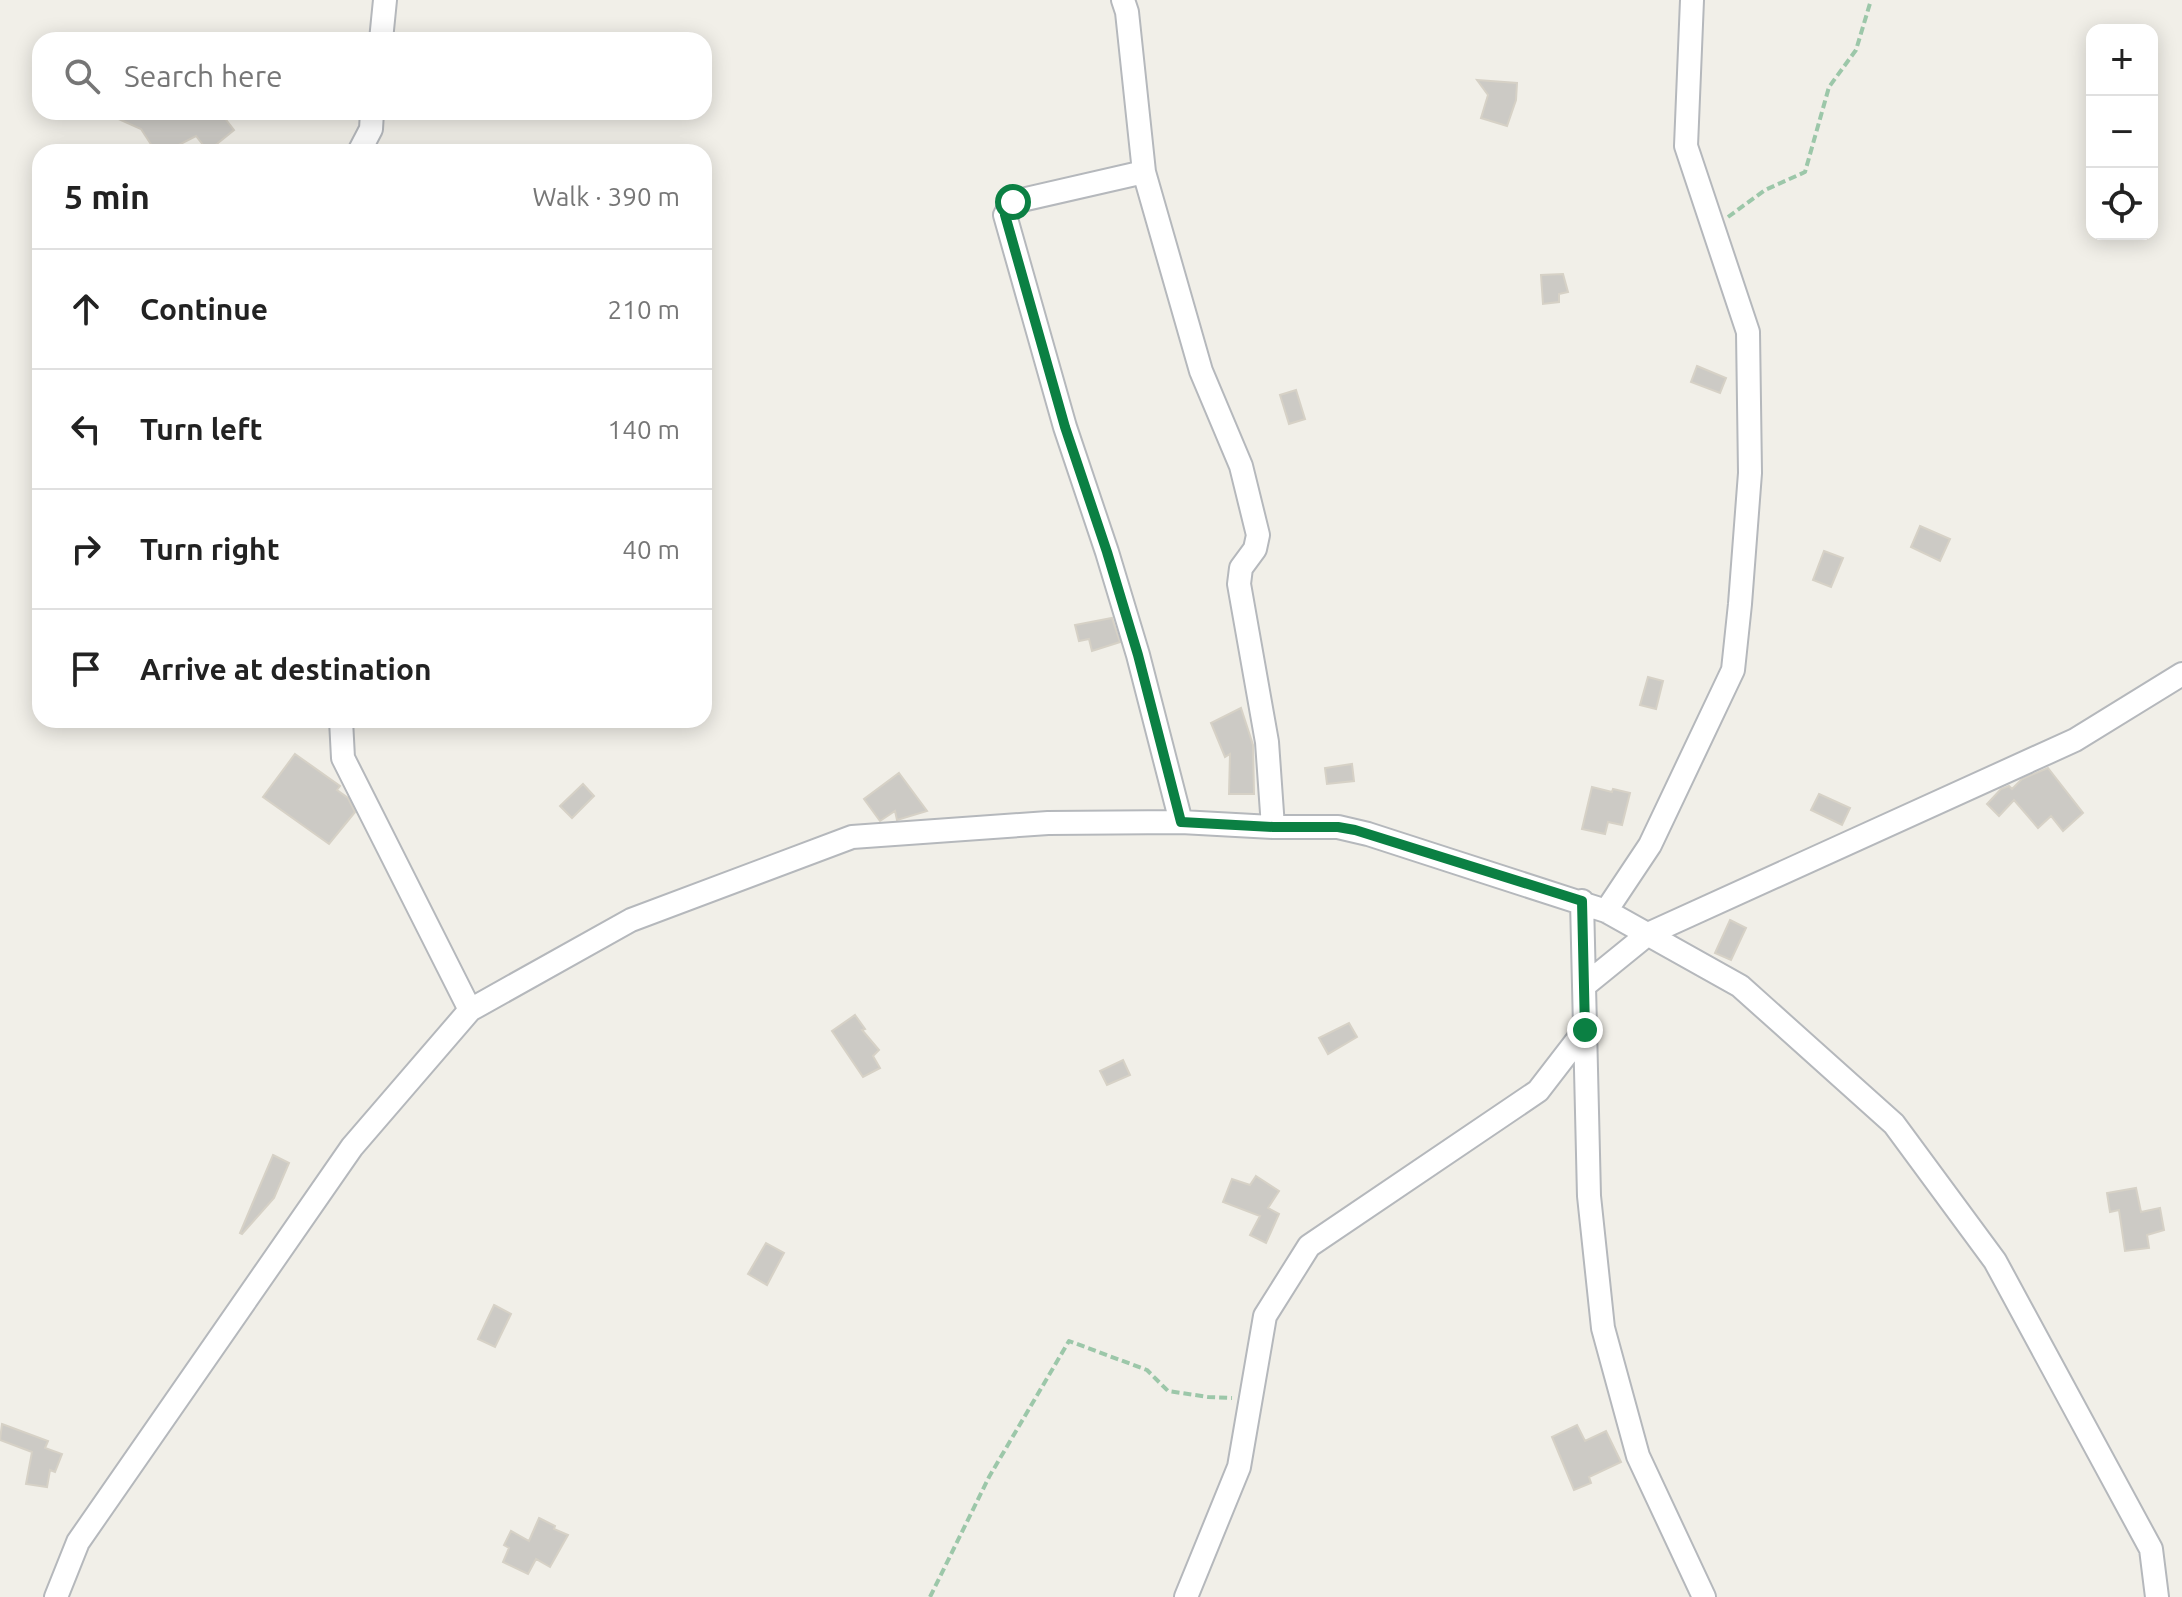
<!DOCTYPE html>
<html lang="en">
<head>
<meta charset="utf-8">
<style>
	:root { --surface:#fff; --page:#f6f6f6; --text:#222; --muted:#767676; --line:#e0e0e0 }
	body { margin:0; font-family:Ubuntu,sans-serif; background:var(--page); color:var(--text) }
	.controls { position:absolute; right:24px; top:24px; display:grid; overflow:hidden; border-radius:16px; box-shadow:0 4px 20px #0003 }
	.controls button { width:72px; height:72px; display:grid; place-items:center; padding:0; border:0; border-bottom:2px solid var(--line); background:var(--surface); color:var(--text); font:40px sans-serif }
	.stop { position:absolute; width:24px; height:24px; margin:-18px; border:6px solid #0b8043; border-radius:50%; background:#fff }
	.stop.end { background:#0b8043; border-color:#fff; box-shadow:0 2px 8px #0008 }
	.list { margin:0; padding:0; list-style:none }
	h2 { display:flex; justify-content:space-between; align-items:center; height:104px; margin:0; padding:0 32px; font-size:34px }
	h2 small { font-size:26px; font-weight:400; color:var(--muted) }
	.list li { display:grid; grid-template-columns:52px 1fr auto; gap:24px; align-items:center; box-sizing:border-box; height:120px; padding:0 32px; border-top:2px solid var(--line) }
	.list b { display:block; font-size:30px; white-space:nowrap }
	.list em { font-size:26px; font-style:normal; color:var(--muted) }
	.icon { flex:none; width:44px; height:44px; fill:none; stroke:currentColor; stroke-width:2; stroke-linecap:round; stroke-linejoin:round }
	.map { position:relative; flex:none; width:2182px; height:1597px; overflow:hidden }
	.search { position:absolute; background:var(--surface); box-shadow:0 4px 20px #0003; left:32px; top:32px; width:680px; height:88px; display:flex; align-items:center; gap:20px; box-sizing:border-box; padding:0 28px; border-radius:24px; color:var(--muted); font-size:30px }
	.panel { position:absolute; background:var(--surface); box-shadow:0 4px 20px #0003; left:32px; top:144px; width:680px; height:584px; border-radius:24px }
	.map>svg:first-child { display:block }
	.building { fill:#cccac5; stroke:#d6d1c6; stroke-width:2 }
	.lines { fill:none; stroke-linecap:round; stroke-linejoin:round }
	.minor-casing { stroke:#b5b8bc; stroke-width:26 }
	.path { stroke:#9cc7a9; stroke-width:4; stroke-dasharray:8 4; stroke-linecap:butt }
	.minor { stroke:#fff; stroke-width:22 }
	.route { stroke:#0b8043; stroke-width:10 }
</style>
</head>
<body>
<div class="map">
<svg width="2182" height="1597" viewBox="0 0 2182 1597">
	<rect width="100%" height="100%" fill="#f1efe8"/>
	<!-- building -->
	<path class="building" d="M1477,80L1517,83L1516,100L1507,126L1481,118L1488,95Z
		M103,112H220L234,130L208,151L196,136L165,152H156L141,129Z
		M1563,274L1568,292L1559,294V302L1543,304L1541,275Z
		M1697,366L1726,378L1720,393L1691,382Z
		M1296,390L1305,419L1289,424L1280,395Z
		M1920,526L1950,539L1940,561L1911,547Z
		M1824,551L1843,558L1831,587L1813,580Z
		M1112,618L1120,642L1092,651L1089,639L1079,641L1075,625Z
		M1648,677L1663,681L1656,709L1640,705Z
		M1241,708L1253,745L1254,794H1229L1230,754L1225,757L1211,723Z
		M295,754L340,786L337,790L348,798L355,812L329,844L263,797Z
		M1352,764L1354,781L1327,784L1325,768Z
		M2048,768L2083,813L2063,831L2051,816L2038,828L2014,800L1999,816L1987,804L2001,789L2009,786L2012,789L2022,779Z
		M899,773L927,811L897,820L895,811L880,821L864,799Z
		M583,784L594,796L572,818L560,806Z
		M1592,787L1612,792L1613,789L1630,793L1622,825L1608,822L1605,834L1582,829Z
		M1819,794L1850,808L1842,825L1811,810Z
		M1730,920L1746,928L1731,960L1715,953Z
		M855,1015L865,1029L862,1030L879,1050L873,1056L880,1068L863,1077L832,1031Z
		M1349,1023L1357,1037L1328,1054L1319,1038Z
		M1123,1060L1130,1075L1107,1085L1100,1071Z
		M273,1155L289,1163L274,1198L242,1234L240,1233Z
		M1256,1176L1279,1191L1268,1208L1279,1214L1266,1243L1250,1235L1260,1216L1223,1202L1232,1179L1250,1185Z
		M2136,1188L2141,1212L2160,1208L2164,1230L2147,1235L2149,1248L2125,1251L2119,1210L2110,1212L2107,1193Z
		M766,1243L784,1253L767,1285L748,1274Z
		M494,1305L511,1314L495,1347L478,1339Z
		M2,1424L48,1441L45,1448L62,1454L55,1472L50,1470L47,1487L26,1484L32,1452L0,1440Z
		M1577,1425L1585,1441L1606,1431L1621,1462L1589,1477L1591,1483L1574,1490L1552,1437Z
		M539,1518L555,1526L554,1529L568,1535L550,1567L536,1559L528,1574L503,1562L509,1548L504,1545L511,1531L529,1541Z"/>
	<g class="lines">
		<defs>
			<path id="minor" d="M1123,0L1127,12L1144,172L1201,371L1241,466L1258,535L1255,549L1241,568L1239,584L1267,742L1273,827
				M381,40L385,0
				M359,152L371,129L372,112
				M1144,172L1013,202L1005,215L1065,427L1107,552L1138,655L1181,822
				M341,720L343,758L470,1010
				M1582,901L1589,1196L1603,1328L1638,1456L1704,1597
				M1606,911L1650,845L1733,670L1740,604L1750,473L1748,332L1686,146L1692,0
				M1584,986L1648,934L2075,740L2182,674
				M56,1597L78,1542L352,1147L470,1010L631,920L852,837L1048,823L1181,822L1273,827H1338L1368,834L1606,911L1740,986L1894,1124L1995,1261L2151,1549L2157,1597
				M1186,1597L1239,1467L1265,1316L1309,1246L1538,1091L1585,1030"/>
		</defs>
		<!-- minor casing -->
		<use href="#minor" class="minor-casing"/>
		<!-- path -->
		<path class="path" d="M1728,217L1765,190L1805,172L1829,87L1856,50L1871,0
			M930,1597L989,1477L1069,1341L1147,1370L1168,1391L1208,1397L1232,1398"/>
		<!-- minor -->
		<use href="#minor" class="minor"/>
	</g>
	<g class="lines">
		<!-- route -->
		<path class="route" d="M1013,202L1005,215L1065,427L1107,552L1138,655L1181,822L1273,827H1338L1355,830L1582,901L1585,1030"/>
	</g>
</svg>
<div class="controls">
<button>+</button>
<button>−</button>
<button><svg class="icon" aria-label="locate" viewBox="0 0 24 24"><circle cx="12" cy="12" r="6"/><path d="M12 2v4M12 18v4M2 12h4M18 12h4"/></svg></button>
</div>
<div class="stop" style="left:1013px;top:202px"></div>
<div class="stop end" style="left:1585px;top:1030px"></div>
<div class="search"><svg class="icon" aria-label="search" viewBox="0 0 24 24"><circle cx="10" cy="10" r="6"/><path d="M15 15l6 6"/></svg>Search here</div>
<section class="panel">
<h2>5 min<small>Walk · 390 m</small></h2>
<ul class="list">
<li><svg class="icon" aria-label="ahead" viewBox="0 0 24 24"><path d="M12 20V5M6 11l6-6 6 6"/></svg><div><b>Continue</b></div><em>210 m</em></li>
<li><svg class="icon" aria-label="left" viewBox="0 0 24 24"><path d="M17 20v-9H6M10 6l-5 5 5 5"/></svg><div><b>Turn left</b></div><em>140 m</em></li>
<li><svg class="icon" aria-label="right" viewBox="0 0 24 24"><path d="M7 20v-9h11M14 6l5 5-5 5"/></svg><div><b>Turn right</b></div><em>40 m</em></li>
<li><svg class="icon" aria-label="arrive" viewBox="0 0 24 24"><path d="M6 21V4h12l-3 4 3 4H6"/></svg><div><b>Arrive at destination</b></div></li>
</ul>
</section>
</div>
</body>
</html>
